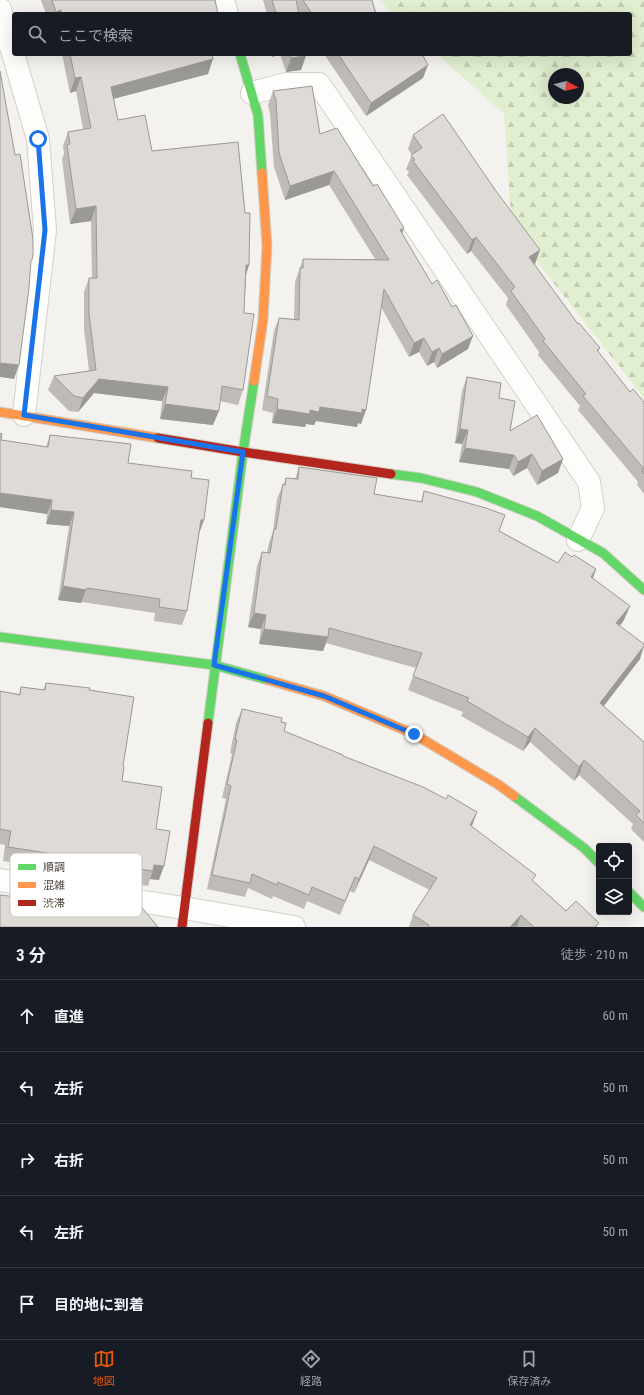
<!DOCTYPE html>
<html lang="ja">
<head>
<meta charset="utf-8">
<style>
	:root { --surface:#171b24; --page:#20242c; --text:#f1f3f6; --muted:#9ea1a6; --line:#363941; --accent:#ea580c }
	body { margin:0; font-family:"Roboto Condensed","Noto Sans JP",sans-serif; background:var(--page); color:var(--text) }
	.controls { position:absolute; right:12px; bottom:12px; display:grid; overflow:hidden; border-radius:4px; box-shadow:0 4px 16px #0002 }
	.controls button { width:36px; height:36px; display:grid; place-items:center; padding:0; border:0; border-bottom:1px solid var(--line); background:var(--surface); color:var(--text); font:20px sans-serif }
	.compass { position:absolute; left:548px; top:68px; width:36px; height:36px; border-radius:50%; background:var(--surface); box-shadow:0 4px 16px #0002; rotate:98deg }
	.stop { position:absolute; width:12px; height:12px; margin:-9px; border:3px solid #1a73e8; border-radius:50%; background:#fff }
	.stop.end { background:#1a73e8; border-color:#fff; box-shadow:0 1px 4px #0008 }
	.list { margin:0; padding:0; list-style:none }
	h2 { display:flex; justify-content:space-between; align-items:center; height:52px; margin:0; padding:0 16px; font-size:17px }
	h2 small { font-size:13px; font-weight:400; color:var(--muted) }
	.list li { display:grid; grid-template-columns:26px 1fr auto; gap:12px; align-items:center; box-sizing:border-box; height:72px; padding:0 16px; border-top:1px solid var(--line) }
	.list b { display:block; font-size:15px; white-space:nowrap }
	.list em { font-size:13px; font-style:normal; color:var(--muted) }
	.icon { flex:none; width:22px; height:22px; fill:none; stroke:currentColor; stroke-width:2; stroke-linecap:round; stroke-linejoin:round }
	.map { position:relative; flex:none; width:644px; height:927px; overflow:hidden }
	.search { position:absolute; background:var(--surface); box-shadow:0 4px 16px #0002; left:12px; right:12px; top:12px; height:44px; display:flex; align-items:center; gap:10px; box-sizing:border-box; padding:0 14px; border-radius:4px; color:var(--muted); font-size:15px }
	.sheet { height:412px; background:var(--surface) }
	nav { display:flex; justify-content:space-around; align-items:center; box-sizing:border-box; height:56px; border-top:1px solid var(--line); background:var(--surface); font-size:11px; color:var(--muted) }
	nav a { display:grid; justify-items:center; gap:2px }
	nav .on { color:var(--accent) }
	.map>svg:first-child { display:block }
	.forest { fill:url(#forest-firs); fill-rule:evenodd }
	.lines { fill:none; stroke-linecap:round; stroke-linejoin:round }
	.street-casing { stroke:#d2d0cb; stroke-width:24 }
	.fast-casing { stroke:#d3cfc5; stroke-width:11 }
	.slow-casing { stroke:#d3cfc5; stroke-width:11 }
	.jam-casing { stroke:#d3cfc5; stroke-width:11 }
	.street { stroke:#fdfdfc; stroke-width:22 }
	.fast { stroke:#63d668; stroke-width:9 }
	.slow { stroke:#ff974d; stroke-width:9 }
	.jam { stroke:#b3261e; stroke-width:9 }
	.wall { fill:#bfbcb8 }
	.shaded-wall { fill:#9b9996 }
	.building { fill:#dedbd6; stroke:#9b9996 }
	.route { stroke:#1a73e8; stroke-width:5 }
	.key { fill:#fff; stroke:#c9c7c4; stroke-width:1 }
	.key-label { font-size:11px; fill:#4b4439 }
</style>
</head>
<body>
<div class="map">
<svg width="644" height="927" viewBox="0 0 644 927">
	<defs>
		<pattern id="forest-firs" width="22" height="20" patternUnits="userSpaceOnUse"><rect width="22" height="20" fill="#e1eecf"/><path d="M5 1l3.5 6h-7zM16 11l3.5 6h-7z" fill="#c3cdb2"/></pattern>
	</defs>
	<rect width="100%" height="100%" fill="#f4f2ee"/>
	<!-- forest -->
	<path class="forest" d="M379,0H644V398L512,230L504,114L437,54H630V14H393ZM554,74H578V98H554Z"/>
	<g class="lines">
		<defs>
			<path id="street" d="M223,0L227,14
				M0,9L38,139L45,230L24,415
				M252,93L286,84H319L589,482L593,508L578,540
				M0,880L184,908L294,927"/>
			<path id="fast" d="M240,54L258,115L262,173
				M391,474L421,478L477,492L537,516L603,553L644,590
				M0,637L214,665L268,680
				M208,723L243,452L254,381
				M514,796L584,848L599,863
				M629,892L644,907"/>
			<path id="slow" d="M254,381L263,320L267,246L262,173
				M0,412L158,438
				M268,680L324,696L414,734L499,785L514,796"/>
			<path id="jam" d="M158,438L243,452L391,474
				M182,927L208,723"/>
		</defs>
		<!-- street casing -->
		<use href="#street" class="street-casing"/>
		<!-- fast casing -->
		<use href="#fast" class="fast-casing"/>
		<!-- slow casing -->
		<use href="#slow" class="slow-casing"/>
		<!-- jam casing -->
		<use href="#jam" class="jam-casing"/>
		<!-- street -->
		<use href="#street" class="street"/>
		<!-- fast -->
		<use href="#fast" class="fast"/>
		<!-- slow -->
		<use href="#slow" class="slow"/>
		<!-- jam -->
		<use href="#jam" class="jam"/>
	</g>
	<!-- wall -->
	<path class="wall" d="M41,0H215L218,14H46Z
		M263,0H372L376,14H267Z
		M62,54H212L208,74L113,99L118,120L152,151L249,265L246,275L244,313L243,390L238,405L220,401L213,425L160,419L162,401L94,393L78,412L69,411L48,390L54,376L89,371L84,329V292L89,278H92L91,221L70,224L62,159L64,154L63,146L68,132L83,129L76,91L70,93Z
		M271,54H306L301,70L286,72L280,54L272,57Z
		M324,54H422L423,78L366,116Z
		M273,91L320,134L402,233L468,349L437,368L434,362L427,366L419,352L409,357L381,307L361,424L358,423L357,427L316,421L314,425L306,424L305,427L272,423L273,413L262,410L274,331L279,318L294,319L295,282L303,259H375L329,185L285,200L274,167L270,114L268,105Z
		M413,135L534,264L578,324L600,348L598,352L630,392L644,402V494L637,485L638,482L578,410L580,406L538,355L539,352L506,305L508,298L471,251L467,254L407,175L409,172L406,169L412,155L408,149Z
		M467,377L499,398L510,431L563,459L558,473L537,485L527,468L513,476L509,469L459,462L462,444L455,443L462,391Z
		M0,433L1,440L46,447L50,435L128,463L191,478L199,533L187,611L182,625L154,621L155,613L82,602L81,603L58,600L69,526L46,524L47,514L0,507Z
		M299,467L374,494L421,502L424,491L500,531L558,563L572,557L596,569L593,578L624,620L620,626L640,659L604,706L644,742V842L631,829L633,824L579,775L574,781L530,742L523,751L461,716L463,712L408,690L416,668L326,643L323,651L259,644L261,629L248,627L257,566L262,552H267L269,543L273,531L277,499L283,484H284L286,478L295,479Z
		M46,683L89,690L123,766L122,781L156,829L159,880L150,879L148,886L107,879L105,883L61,877L62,870L3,861L5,845L0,844V691L19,694L21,687L43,690Z
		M242,709L281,722L284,731L343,756L472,826L566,911L598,927H409L413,915L430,890L369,860L354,893L350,891L340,915L307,901L304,909L273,896L272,899L248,888L245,897L207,889L226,799L222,798L232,754L230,753L236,723Z
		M63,887L158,927L58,902Z"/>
	<!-- shaded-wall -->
	<path class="shaded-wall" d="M61,10L59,14H55L56,12Z
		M273,54H280L272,57Z
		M306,56L301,70L286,72L291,58Z
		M213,59L208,74L105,101L111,87Z
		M428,65L423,78L366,116L371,103Z
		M81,77L76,91L70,93L75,78Z
		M334,171L329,185L285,200L290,186Z
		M96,206L91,221L70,224L76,209Z
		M404,228L399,242L400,230Z
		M476,237L471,251L467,254L472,240Z
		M540,250L535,264L524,271L529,257Z
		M246,265H249L244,280Z
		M473,336L468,349L437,368L442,354Z
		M424,338L419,352L409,357L414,343Z
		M439,348L434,362L427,366L432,352Z
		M0,363L19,365L14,379L0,377Z
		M99,379L168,387L162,401L94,393L78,412L83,398Z
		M165,404L219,411L213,425L160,419Z
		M320,407L366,410L361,424L358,423L357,427L316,421L314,425L306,424L305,427L272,423L277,409L310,410Z
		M460,429L468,430L462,444L455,443Z
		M465,448L514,455L509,469L459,462Z
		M532,454L527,468L513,476L518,462Z
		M563,459L558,473L537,485L542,471Z
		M0,493L52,500L47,514L0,507Z
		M51,510L74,512L69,526L46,524Z
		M201,520H204L199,534Z
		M596,569L591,583V577Z
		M63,586L86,590L81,603L58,600Z
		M630,606L624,620L611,637L616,623Z
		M254,613L266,615L261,629L248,627Z
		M264,629L328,637L323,651L259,644Z
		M644,646L640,659L595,717L600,703Z
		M535,728L530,742L523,751L528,737Z
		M584,760L579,775L574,781L579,767Z
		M477,812L472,826L470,825Z
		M374,846L369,860L354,893L359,879Z
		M154,865L164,866L159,880L150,879L153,871Z
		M521,915L517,927H510Z"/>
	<!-- building -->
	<path class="building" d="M52,0H215L218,14H61V10L56,12Z
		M272,0H296L299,14H272L276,13Z
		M303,0H372L376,14H312Z
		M70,54H212L213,59L111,87L118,120L145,115L152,151L238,142L245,213H250L249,265H246L244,313L254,314L243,390L222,386L219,411L165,404L168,387L99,379L83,398L74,396L54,376L96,370L89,314V278H97L96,206L76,209L67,145L70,144L68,132L91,128L81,77L75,78Z
		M289,54H306V56L291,58Z
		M338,54H422L428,65L371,103Z
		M0,71L15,155L20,154L33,239V255L32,260H31L29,288L19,365L0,363Z
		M312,86L320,134L337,128L373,186L377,184L404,228L400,230L432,284L437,280L452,307L456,305L473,336L442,354L439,348L432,352L424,338L414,343L384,289L366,410L362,409V413L320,407L319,412L310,410V414L277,409L278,399L267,396L279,318L299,320L300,268H303V259L389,260L334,171L290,186L279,153L276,100L273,91Z
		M443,114L496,191L540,250L529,257L578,324L579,323L600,348L597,350L630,392L633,389L644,402V474L642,471L644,469L583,396L586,394L543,341L545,339L511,291L515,287L476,237L472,240L413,161L415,160L411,155L422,148L413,135Z
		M467,377L501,383L499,398L515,401L510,431L537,415L563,459L542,471L532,454L518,462L514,455L465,448L468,430L460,429Z
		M0,433L2,434L1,440L48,447L50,435L131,444L128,463L192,471L191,478L209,480L204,520H201L187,611L159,607L160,599L87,588L86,590L63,586L74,512L51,510L52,500L0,493Z
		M299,467L377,478L374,494L422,502L424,491L486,508L505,515L499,531L558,563L565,552L572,557L574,555L596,569L591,577L630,606L616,623L644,644V646L600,703L644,742V823L636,815L640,811L584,760L579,767L535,728L528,737L467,701L469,698L413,676L422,653L329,628L328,637L264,629L266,615L254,613L262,552L270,553L274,529H276L283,484L285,485L286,478L298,479Z
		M46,683L90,688L89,690L134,697L123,766L124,767L122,781L162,787L156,829L170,831L164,866L154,865L153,871L106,864L110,869L66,863L67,856L8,847L11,831L0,829V691L20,695L21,687L45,690Z
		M242,709L282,718L281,722L286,723L284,731L343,755V756L423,787L446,799L448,795L477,812L470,825L536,875L532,880L566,911L576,901L599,923L595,927H534L521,915L510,927H428L429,925L413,915L437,878L374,846L359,879L355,877L345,901L312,887L309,895L278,882L277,885L252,874L250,883L212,875L231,786L227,784L237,740L235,739Z
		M63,887L134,898L158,927H0V895L61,902Z"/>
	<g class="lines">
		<!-- route -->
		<path class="route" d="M38,139L45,230L24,415L243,452L214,665L324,696L414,734"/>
	</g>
	<!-- legend -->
	<rect x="10" y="853" width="132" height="64" rx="6" class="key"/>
	<rect x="18" y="864" width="18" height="6" fill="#63d668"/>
	<rect x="18" y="882" width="18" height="6" fill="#ff974d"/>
	<rect x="18" y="900" width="18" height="6" fill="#b3261e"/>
	<g class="key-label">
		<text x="43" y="871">順調</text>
		<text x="43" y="889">混雑</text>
		<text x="43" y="907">渋滞</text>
	</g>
</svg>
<div class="controls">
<button><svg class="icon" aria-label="locate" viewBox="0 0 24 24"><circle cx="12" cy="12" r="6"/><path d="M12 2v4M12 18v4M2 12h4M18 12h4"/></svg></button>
<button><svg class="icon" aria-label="layers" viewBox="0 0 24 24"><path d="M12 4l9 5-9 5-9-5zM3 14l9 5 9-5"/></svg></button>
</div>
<svg class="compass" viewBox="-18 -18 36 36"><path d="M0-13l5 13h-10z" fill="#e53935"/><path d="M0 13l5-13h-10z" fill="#9ea1a6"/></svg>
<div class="stop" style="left:38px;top:139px"></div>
<div class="stop end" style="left:414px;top:734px"></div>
<div class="search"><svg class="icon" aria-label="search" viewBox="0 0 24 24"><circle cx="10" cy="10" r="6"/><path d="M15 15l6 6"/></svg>ここで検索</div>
</div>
<section class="sheet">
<h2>3 分<small>徒歩 · 210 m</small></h2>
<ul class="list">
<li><svg class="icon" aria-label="ahead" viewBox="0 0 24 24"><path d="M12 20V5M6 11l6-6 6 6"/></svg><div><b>直進</b></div><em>60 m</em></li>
<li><svg class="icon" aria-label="left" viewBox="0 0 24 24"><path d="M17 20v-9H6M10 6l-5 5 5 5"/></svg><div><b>左折</b></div><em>50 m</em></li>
<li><svg class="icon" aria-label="right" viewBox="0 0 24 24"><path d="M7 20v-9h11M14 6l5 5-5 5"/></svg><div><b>右折</b></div><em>50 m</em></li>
<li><svg class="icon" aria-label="left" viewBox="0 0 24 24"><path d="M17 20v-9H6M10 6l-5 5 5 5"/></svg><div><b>左折</b></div><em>50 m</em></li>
<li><svg class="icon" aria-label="arrive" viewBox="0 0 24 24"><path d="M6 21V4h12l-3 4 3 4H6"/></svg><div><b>目的地に到着</b></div></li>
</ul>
</section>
<nav>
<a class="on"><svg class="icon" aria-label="map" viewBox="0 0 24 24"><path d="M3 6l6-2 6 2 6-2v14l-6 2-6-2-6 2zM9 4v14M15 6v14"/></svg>地図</a>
<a><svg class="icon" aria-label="directions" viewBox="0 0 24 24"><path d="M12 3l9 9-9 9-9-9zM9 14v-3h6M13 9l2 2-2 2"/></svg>経路</a>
<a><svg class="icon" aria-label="saved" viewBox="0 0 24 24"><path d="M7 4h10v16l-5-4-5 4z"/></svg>保存済み</a>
</nav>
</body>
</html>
